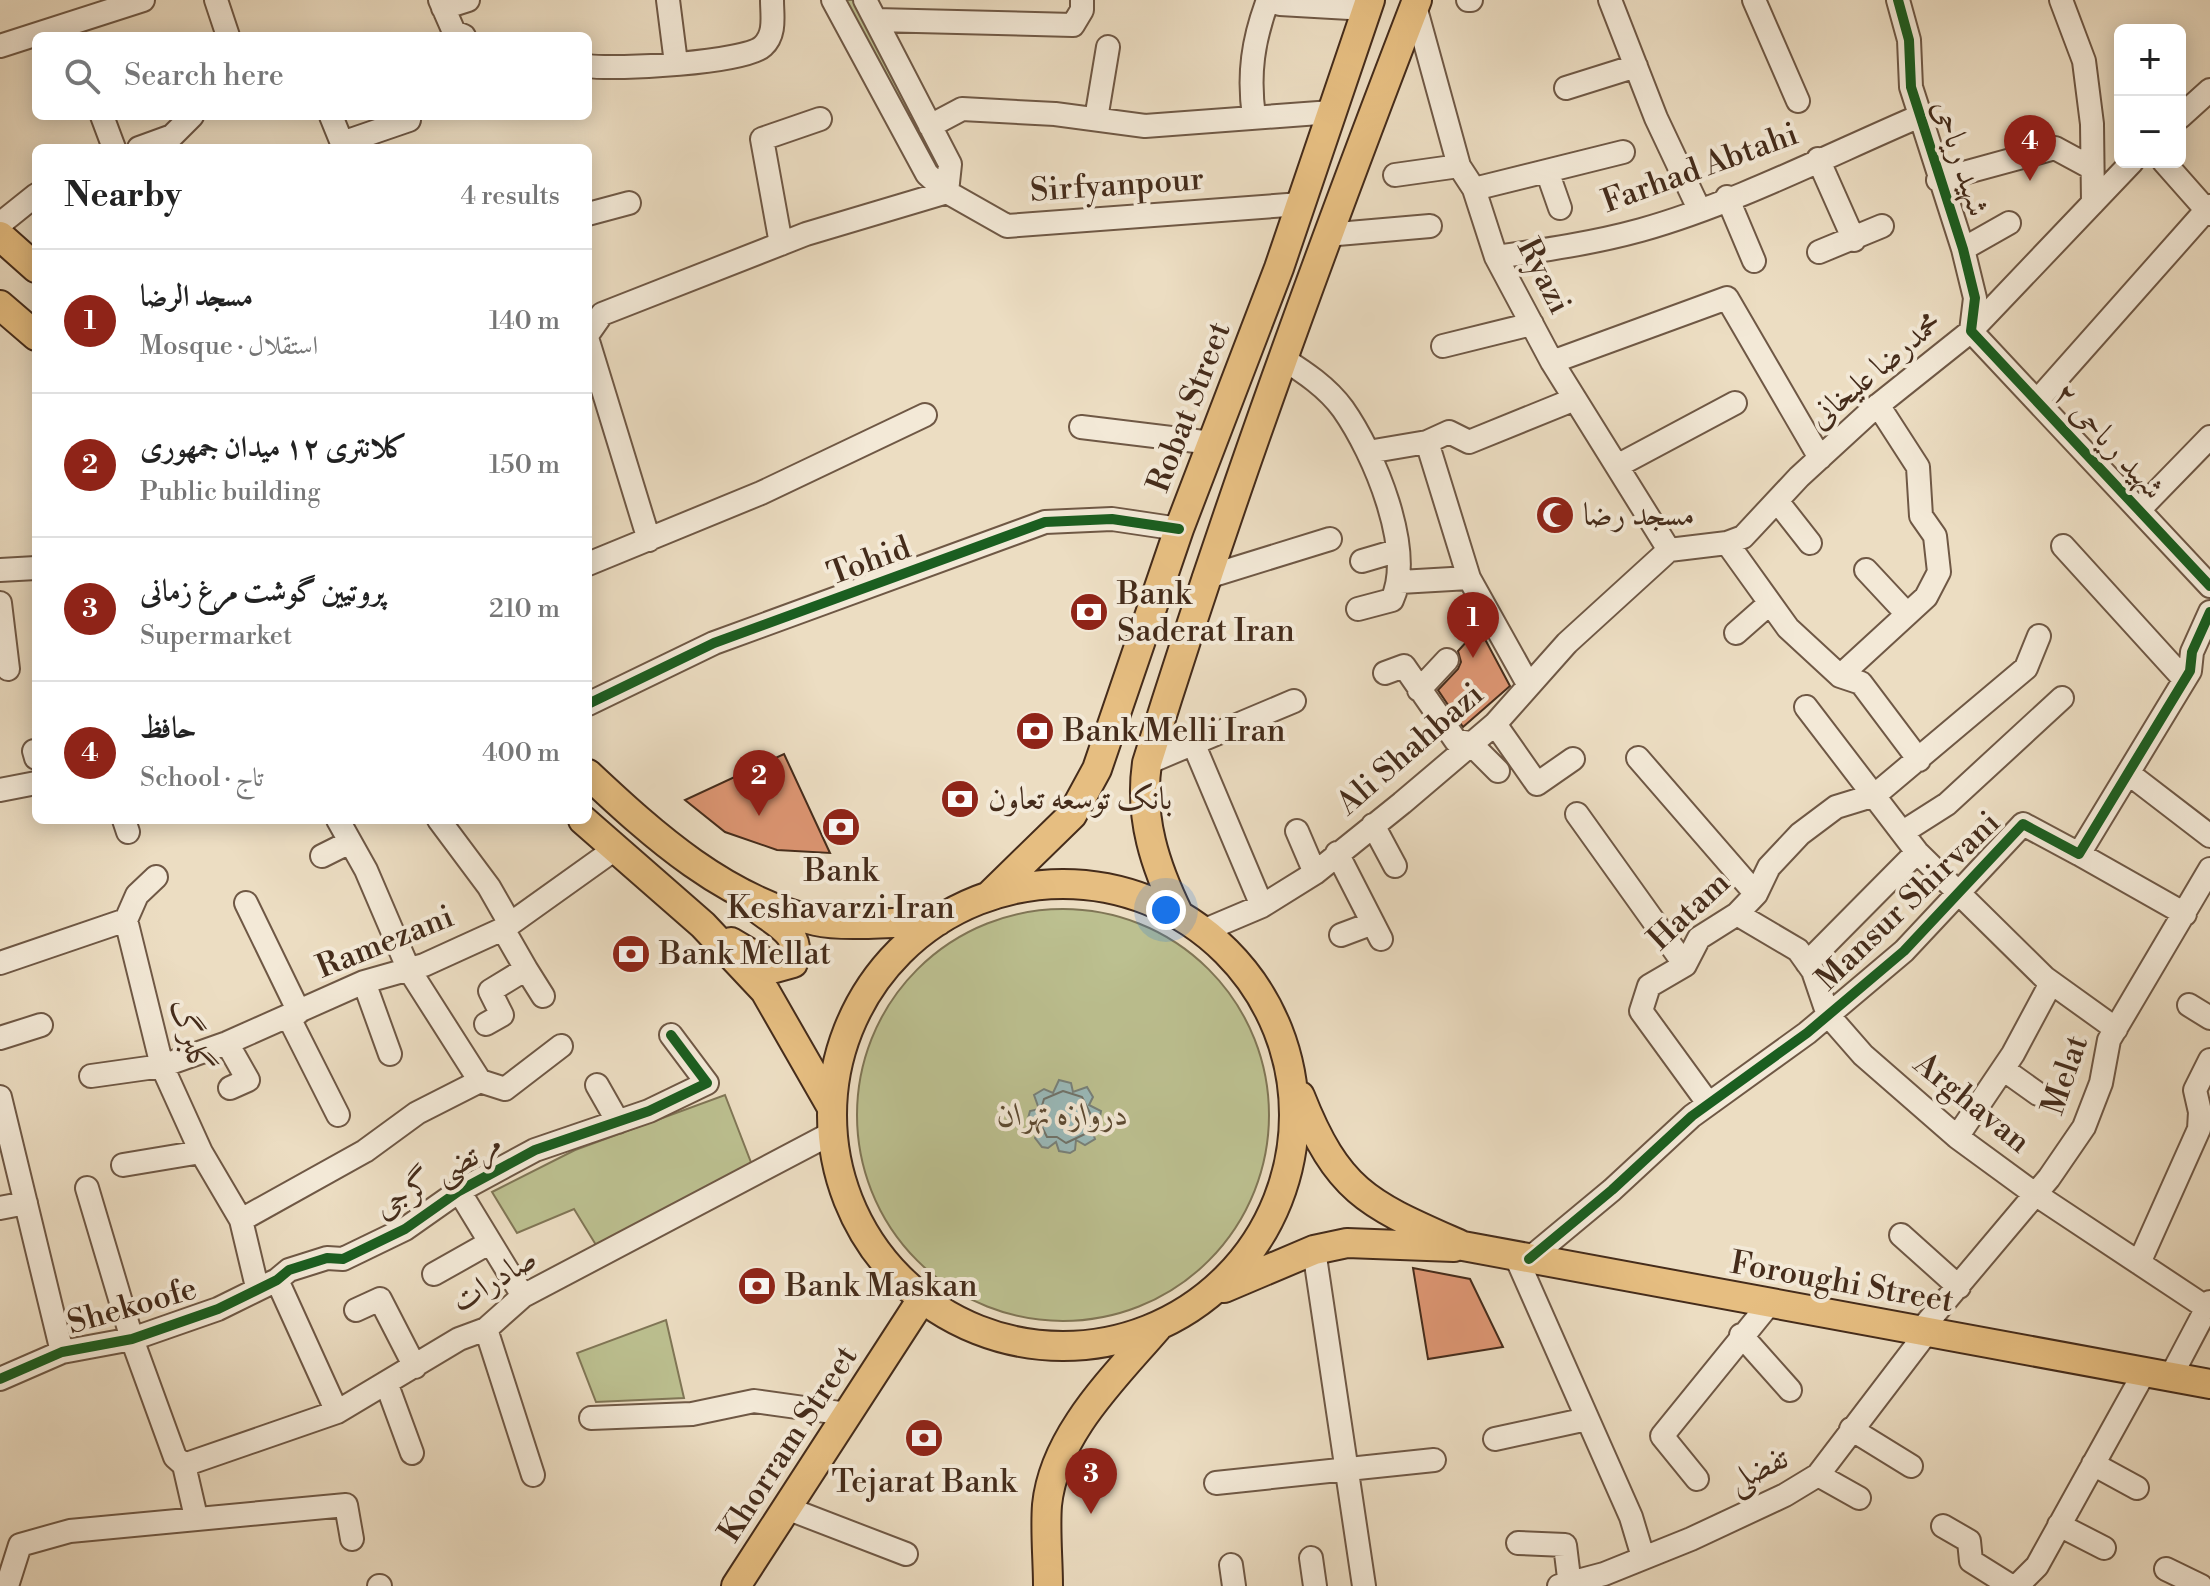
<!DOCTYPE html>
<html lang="en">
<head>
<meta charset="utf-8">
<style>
	:root { --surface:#fff; --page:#f2f2f2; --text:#222; --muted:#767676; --line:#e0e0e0; --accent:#8f2418 }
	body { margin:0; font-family:"Libre Bodoni",Amiri,serif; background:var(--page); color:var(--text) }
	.controls { position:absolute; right:24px; top:24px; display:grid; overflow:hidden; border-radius:12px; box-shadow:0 4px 20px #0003 }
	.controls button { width:72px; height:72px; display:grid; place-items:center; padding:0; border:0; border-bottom:2px solid var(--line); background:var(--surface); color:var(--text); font:40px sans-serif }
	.you { position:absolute; left:1166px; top:910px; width:28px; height:28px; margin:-20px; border:6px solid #fff; border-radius:50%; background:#1a73e8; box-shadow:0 0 0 12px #1a73e833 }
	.badge { display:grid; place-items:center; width:52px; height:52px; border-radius:50%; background:var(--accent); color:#fff; font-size:26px; font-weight:700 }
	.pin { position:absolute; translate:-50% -66px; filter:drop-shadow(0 2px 4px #0008) }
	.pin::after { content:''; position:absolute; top:42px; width:28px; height:24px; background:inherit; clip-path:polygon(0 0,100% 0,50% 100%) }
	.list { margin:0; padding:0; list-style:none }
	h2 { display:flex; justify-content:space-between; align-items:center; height:104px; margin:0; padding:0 32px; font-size:34px }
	h2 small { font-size:26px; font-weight:400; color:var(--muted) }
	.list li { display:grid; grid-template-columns:52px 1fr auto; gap:24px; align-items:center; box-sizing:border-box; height:144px; padding:0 32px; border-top:2px solid var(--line) }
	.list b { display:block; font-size:30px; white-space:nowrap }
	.list p { margin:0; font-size:26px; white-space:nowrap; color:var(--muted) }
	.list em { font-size:26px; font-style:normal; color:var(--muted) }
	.icon { flex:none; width:44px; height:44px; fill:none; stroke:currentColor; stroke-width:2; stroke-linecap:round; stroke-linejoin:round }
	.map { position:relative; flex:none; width:2210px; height:1586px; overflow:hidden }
	.search { position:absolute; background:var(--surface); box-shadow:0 4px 20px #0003; left:32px; top:32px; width:560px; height:88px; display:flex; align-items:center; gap:20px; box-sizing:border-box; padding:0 28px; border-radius:12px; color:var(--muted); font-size:30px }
	.panel { position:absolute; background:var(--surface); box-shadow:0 4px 20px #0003; left:32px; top:144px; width:560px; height:680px; border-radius:12px }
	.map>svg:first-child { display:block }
	.green { fill:#bcc090; stroke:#807656; stroke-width:2 }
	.water { fill:#9ababa; stroke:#78817a; stroke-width:2 }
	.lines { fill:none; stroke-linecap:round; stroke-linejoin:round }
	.shore { stroke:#70736a; stroke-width:2 }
	.building { fill:#dc9572; stroke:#452c1b; stroke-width:2 }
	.minor-casing { stroke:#6f5845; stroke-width:26 }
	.major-casing { stroke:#452c1b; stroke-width:32 }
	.minor { stroke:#f3e9d7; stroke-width:22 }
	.major { stroke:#e6be81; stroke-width:28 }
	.cycleway-casing { stroke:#f3e9d7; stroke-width:15 }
	.cycleway { stroke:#1b5e20; stroke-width:10 }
	.labels { text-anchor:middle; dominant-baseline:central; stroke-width:8; stroke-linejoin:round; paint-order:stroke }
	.street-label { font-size:32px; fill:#452c1b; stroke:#f3e9d7 }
	.poi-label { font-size:32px; fill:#452c1b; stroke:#f3e9d7; text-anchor:start }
	.park-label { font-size:32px; font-style:italic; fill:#5d4a32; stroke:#f3e9d7 }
</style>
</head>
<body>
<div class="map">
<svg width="2210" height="1586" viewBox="0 0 2210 1586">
	<rect width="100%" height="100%" fill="#ecddc2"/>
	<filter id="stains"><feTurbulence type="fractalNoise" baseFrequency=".0025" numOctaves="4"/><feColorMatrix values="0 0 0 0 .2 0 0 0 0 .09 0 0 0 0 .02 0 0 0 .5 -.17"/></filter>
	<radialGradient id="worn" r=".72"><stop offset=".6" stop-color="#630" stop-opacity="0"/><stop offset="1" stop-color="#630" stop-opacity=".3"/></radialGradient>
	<!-- green -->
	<path class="green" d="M841,0H855L942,164V180Z
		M857 1115a206 206 0 1 1 412 0a206 206 0 1 1-412 0Z
		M725,1095L752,1165L596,1245L574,1209L517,1233L492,1192L575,1150Z
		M666,1320L684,1398L596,1402L577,1353Z"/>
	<!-- water -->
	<path class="water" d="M1059,1080L1071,1083L1073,1092L1087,1087L1093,1097L1089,1105L1101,1111L1099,1122L1090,1125L1095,1139L1085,1145L1076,1140L1075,1150L1070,1153L1059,1151L1056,1142L1048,1148L1042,1147L1035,1138L1040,1129L1027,1122L1030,1111L1039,1109L1034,1095L1044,1089L1053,1093Z"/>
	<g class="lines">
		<!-- shore -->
		<path class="shore" d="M1063,1091L1082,1097L1091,1115L1085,1134L1066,1143L1057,1137H1047L1038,1119L1044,1099Z"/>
	</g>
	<!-- building -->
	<path class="building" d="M1479,628L1510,686L1463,727L1438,690L1458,669L1461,662L1458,651Z
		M784,754L830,853L777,850L725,832L685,800Z
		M1413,1268L1470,1279L1503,1347L1428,1359Z"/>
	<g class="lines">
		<defs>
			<path id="minor" d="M216,0L228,36
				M440,0L454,32L464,36
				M668,0L676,63
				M833,0L927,174L947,192L1007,226L1301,204
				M865,0L950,164L947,192
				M1277,0L1280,4L1367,9
				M1468,0H1471
				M1610,0L1656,118L1699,209
				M1754,0L1798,101
				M1898,0L1909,40L1911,87L1963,249L1975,298L1971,331L2210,586
				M2061,0L2084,61L2092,124L2093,203
				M1415,6L1459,166L1474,189L1496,257L1552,362L1669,550
				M443,8L468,0
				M876,20L1073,25L1082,10V0
				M0,46L143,0
				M588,66C615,70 746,63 763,46C776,34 772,16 772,0
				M1566,88L1636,66
				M102,116L114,148
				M331,116L344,148
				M1254,117C1248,74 1253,40 1268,0
				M2180,117L2210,90
				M1096,119L1108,47
				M930,126L962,109L1055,114L1145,126L1332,112
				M342,143L409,120
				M139,148L172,136L192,116
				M1818,159L1854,240
				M2164,162L2210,214
				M1547,171L1560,208
				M1395,175L1459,166
				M1938,180L2055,148L2092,168
				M1474,189L1623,152
				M1727,197L1754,261
				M588,214L629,203
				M0,224L36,195
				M1326,235L1430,226
				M781,244L762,139L820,119
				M1963,249L2009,223
				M1819,252L1882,226
				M1496,257C1545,250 1594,243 1641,230C1734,204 1831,154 1920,116
				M588,334L602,314L806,234L947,192
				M588,341L649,540
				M1443,346L1532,324
				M1282,358C1304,372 1327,387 1343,409C1374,453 1415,550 1392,600L1358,609
				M1552,362L1727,298L1820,458
				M2037,401L2210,206
				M1081,427L1212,443
				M1427,442L1469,578L1528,684
				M1368,452L1427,442L1449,432L1469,442L1575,399
				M1617,466L1735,403
				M1777,501L1810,543
				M2139,510L2210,437
				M1727,543L1788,628L1840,676L1861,683L1919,760
				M2063,546L2184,679
				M1669,550L1727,543L1743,537L1799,477L1872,410L1971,331L2132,162
				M1362,561L1396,551
				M588,564L761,493L925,415
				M0,570L36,568
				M1866,570L1907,614
				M1204,578L1330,539
				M1400,582L1469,578
				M0,603L8,669
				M1736,633L1770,603
				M1385,673L1404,666L1456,741L1470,743L1498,771
				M1840,676L1926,597L1939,572L1935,536L1921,516L1918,467L1878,405
				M1419,690L1447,660
				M588,704L714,643L1045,522L1112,519L1179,529
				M1806,707L1917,852L2045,978L2116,1029
				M1495,724L1537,784L1573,759
				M1194,745L1262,906
				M34,751L36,758
				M1638,758L1756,894
				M1147,763L1294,701
				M2128,773L2210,836
				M0,790L36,783
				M1577,814L1685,965
				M124,820L128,832
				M338,820L366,870L408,968L480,1081
				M439,820L489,887L509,922
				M1373,825L1395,866
				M1297,831L1315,873
				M1903,832L1947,804L2062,698
				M1337,853L1381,939
				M2079,854L2185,914
				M322,856L350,842
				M246,903L299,1012
				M1737,914L1798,950L1813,971L1828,1015L1863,1055L1957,1137L2035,1194L2207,1308
				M126,920L137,895L156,877
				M1203,931L1262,906L1315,873L1402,803L1495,724L1567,643L1669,550
				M1341,935L1373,923
				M0,963L126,920L162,1066L201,1152L241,1220L257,1287
				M1807,963L1917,852
				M526,969L543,996
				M364,982L390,1054
				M2189,1005L2210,1018
				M288,1016L338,1115
				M486,1024L502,1015L490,991L526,969L503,929
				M0,1038L41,1025
				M227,1043L248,1080L230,1088
				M2003,1069L2038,1094
				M91,1076L162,1066L227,1043L364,982L424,965L503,929L615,849
				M597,1085L618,1122
				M0,1097L62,1352
				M1708,1103L1641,1011L1649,986L1685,965L1699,938L1737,914L1756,894L1769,867L1800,834L1836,807L1875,795L2026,668L2039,636
				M1957,1137L2013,1054L2051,983
				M123,1165L201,1152
				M87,1188L132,1339L175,1457L184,1465L196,1517
				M459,1191L523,1296
				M0,1208L26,1203
				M241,1220L365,1151L417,1113L480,1081L505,1089L561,1046
				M1901,1235L1959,1287
				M1314,1250L1364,1586
				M1516,1257L1631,1517L1643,1557
				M1529,1259L1612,1190L1692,1116L1807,1033L1904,951L2023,824L2079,854L2190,671L2192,652L2210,612
				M2139,1263L2199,1129L2200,1112L2195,1090L2210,1060
				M434,1274L489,1243
				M277,1280L337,1412
				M356,1310L380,1299L415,1367
				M486,1329L533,1475
				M1920,1331L2049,1178L2084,1127L2101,1083L2109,1040L2210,869
				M1741,1335L1790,1390
				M2171,1376L2210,1302
				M0,1379L62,1352L132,1339L218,1309L277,1280L289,1270L327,1258L343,1259L405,1229L459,1191L535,1150L649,1111L707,1083L671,1035
				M387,1385L412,1453
				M591,1418L692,1414L754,1401L847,1414
				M1851,1429L1911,1466
				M1495,1439L1587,1419
				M2093,1464L2137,1488
				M184,1465L337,1412L459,1339L486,1329L523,1296L832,1133
				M1818,1475L1859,1498
				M1697,1479L1662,1436L1770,1303
				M1216,1483L1434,1460
				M789,1509L906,1554
				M2059,1525L2104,1548
				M1943,1526L1969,1541L1971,1561L2011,1586
				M1518,1543L1565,1545L1570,1586
				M1311,1558L1315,1586
				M1231,1565L1234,1586
				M2166,1569L2201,1586
				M7,1586L20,1545L70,1531L346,1505L352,1539
				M379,1586H380
				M1559,1586L1604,1574L1691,1539L1785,1495L1818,1475L1927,1332
				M2017,1586L2037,1566L2145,1371"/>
			<path id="major" d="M0,236L36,268
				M0,305L36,336
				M588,774C654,836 725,900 816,921C846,928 904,921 938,921
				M583,820L703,925L765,991L831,1106
				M832 1115a231 231 0 1 1 462 0a231 231 0 1 1-462 0Z
				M990,895L1072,815L1097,769L1179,529L1279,268L1370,0
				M1179,915C1155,866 1139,818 1147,763C1227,505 1320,252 1417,0
				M731,942L775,968L793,963C802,935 781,926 761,911
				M1300,1096C1339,1195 1371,1205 1463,1246L2210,1384
				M1224,1288L1314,1250L1347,1243L1454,1247
				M736,1586L922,1299
				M1048,1586C1048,1560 1045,1531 1047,1505C1054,1435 1114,1378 1157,1328"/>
		</defs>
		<!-- minor casing -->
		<use href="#minor" class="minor-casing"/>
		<!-- major casing -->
		<use href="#major" class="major-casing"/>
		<!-- minor -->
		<use href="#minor" class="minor"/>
		<!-- major -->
		<use href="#major" class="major"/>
		<defs>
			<path id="cycleway" d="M1898,0L1909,40L1911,87L1963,249L1975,298L1971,331L2210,586
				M588,704L714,643L1045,522L1112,519L1179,529
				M1529,1259L1612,1190L1692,1116L1807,1033L1904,951L2023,824L2079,854L2190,671L2192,652L2210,612
				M0,1379L62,1352L132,1339L218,1309L277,1280L289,1270L327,1258L343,1259L405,1229L459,1191L535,1150L649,1111L707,1083L671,1035"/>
		</defs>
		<!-- cycleway casing -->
		<use href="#cycleway" class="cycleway-casing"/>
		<!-- cycleway -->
		<use href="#cycleway" class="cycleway"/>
	</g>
	<!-- icons -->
	<defs>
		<symbol id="mosque-disc" viewBox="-11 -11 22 22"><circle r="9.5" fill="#8f2418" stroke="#f3e9d7"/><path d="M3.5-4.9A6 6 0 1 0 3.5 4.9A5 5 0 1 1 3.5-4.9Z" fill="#fff"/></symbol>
		<symbol id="bank-disc" viewBox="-11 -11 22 22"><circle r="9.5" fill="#8f2418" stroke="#f3e9d7"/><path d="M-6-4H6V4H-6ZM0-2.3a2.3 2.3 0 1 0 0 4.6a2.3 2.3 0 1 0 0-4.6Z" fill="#fff"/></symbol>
	</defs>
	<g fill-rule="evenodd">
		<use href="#mosque-disc" x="1533" y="493" width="44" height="44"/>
		<use href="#bank-disc" x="1067" y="590" width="44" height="44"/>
		<use href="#bank-disc" x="1013" y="709" width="44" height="44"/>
		<use href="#bank-disc" x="938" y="777" width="44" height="44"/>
		<use href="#bank-disc" x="819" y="805" width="44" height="44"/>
		<use href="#bank-disc" x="609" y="932" width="44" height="44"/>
		<use href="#bank-disc" x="735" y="1264" width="44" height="44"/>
		<use href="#bank-disc" x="902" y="1416" width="44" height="44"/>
	</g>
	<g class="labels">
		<!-- street labels -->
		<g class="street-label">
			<text transform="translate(1961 158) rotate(72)">شهید ریاحی</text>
			<text transform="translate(1700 168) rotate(-20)">Farhad Abtahi</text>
			<text transform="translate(1117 185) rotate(-4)">Sirfyanpour</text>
			<text transform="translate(1544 276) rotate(63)">Ryazi</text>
			<text transform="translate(1875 370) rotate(-40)">محمدرضا علیخانی</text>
			<text transform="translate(1189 407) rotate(-69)">Robat Street</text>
			<text transform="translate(2109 441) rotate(47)">شهید ریاحی ۲</text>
			<text transform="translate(869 561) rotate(-20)">Tohid</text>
			<text transform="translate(1410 749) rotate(-41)">Ali Shahbazi</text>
			<text transform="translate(1908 901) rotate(-44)">Mansur Shirvani</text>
			<text transform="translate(1689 911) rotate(-43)">Hatam</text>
			<text transform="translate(385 942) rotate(-22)">Ramezani</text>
			<text transform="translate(191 1036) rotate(73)">گلبرگ</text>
			<text transform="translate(2065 1075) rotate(-71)">Melat</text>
			<text transform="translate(1972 1103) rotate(39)">Arghavan</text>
			<text transform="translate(438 1175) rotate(-30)">مرتضی گرجی</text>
			<text transform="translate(494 1280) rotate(-32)">صادرات</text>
			<text transform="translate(1842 1282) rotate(10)">Foroughi Street</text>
			<text transform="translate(132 1306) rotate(-16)">Shekoofe</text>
			<text transform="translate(788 1444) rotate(-57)">Khorram Street</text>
			<text transform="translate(1758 1470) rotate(-27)">تفضلی</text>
		</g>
		<!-- poi labels -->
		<g class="poi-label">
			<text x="1583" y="515">مسجد رضا</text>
			<text x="1117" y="594">Bank<tspan x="1117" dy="37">Saderat Iran</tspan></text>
			<text x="1063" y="731">Bank Melli Iran</text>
			<text x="988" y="799">بانک توسعه تعاون</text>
			<text x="841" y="871" text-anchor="middle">Bank<tspan x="841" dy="37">Keshavarzi Iran</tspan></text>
			<text x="659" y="954">Bank Mellat</text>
			<text x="785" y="1286">Bank Maskan</text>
			<text x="924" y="1482" text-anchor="middle">Tejarat Bank</text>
		</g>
		<!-- park labels -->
		<g class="park-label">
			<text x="1063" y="1115">دروازه تهران</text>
		</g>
	</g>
	<rect width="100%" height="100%" filter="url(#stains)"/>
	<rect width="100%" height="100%" fill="url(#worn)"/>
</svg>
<div class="controls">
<button>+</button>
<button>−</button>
</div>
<div class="you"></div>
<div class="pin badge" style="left:1473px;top:658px">1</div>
<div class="pin badge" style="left:759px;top:816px">2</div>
<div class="pin badge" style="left:1091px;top:1514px">3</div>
<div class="pin badge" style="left:2030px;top:181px">4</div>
<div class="search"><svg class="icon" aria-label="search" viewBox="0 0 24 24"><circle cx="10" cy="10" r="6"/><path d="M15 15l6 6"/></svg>Search here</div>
<section class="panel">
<h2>Nearby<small>4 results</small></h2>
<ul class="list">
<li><span class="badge">1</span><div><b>مسجد الرضا</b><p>Mosque · استقلال</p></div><em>140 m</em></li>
<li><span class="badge">2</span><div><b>کلانتری ۱۲ میدان جمهوری</b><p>Public building</p></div><em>150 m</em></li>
<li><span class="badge">3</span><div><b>پروتیین گوشت مرغ زمانی</b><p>Supermarket</p></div><em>210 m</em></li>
<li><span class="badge">4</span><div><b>حافظ</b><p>School · تاج</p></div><em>400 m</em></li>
</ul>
</section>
</div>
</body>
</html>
